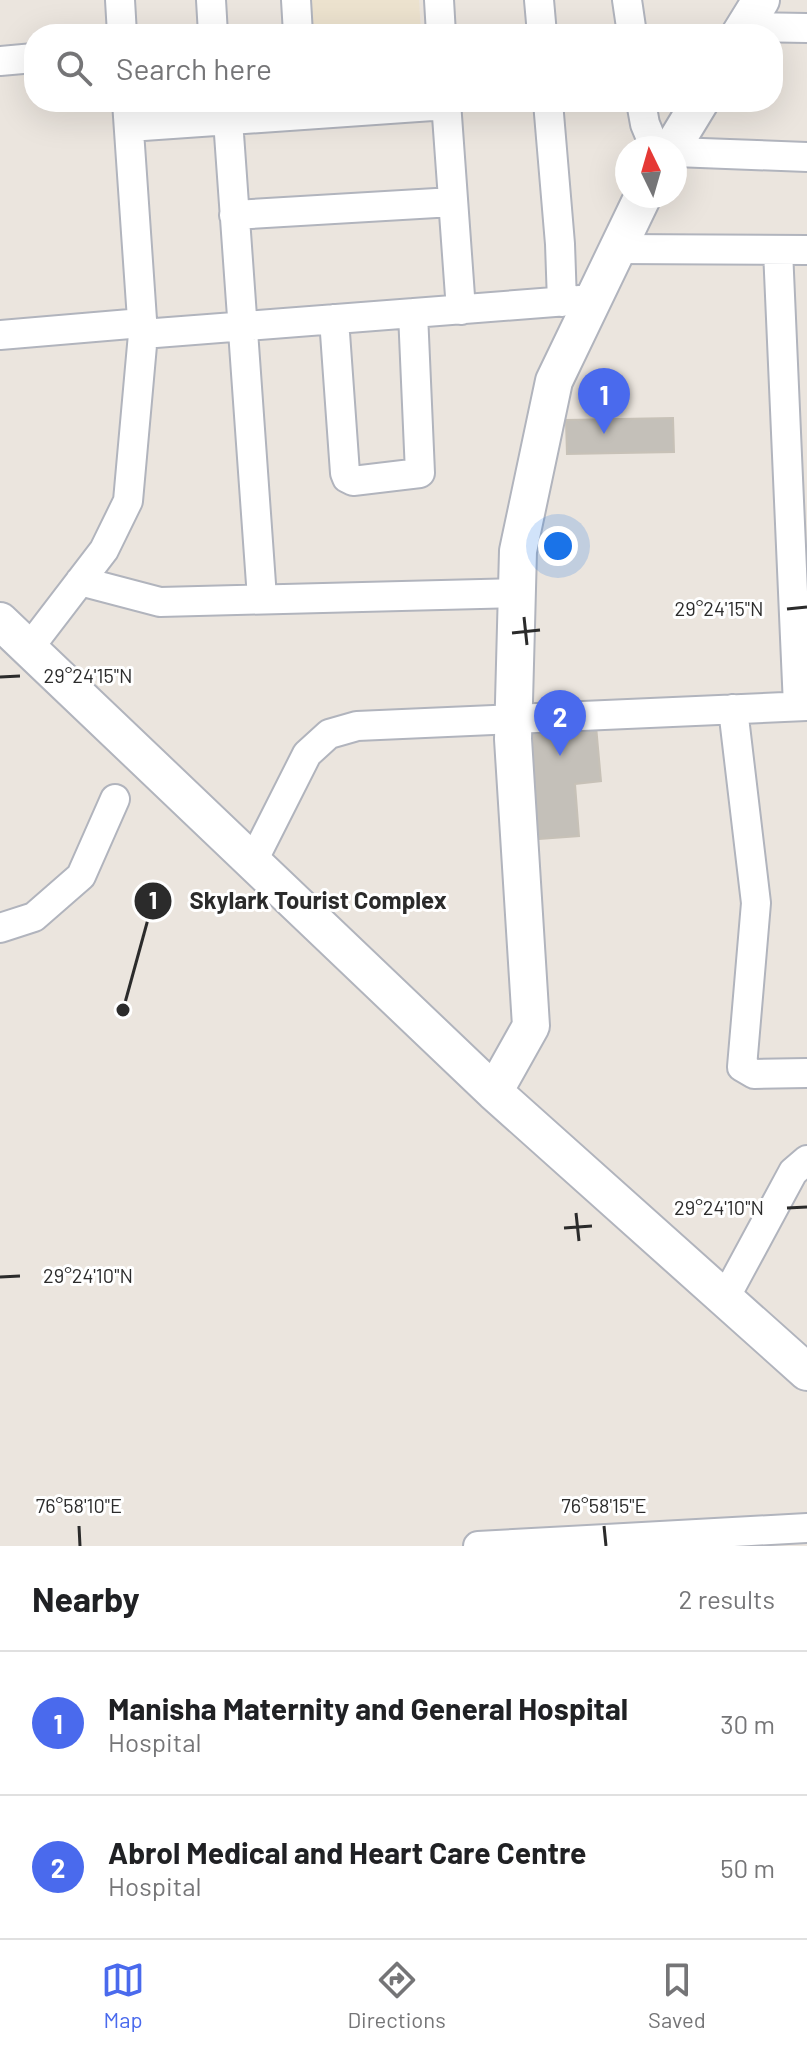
<!DOCTYPE html>
<html lang="en">
<head>
<meta charset="utf-8">
<style>
	:root { --surface:#fff; --page:#f6f6f6; --text:#202124; --muted:#757577; --line:#e0e0e0; --accent:#4a6aed }
	body { margin:0; font-family:Barlow,sans-serif; background:var(--page); color:var(--text) }
	.compass { position:absolute; left:615px; top:136px; width:72px; height:72px; border-radius:50%; background:var(--surface); box-shadow:0 8px 32px #0002; rotate:355deg }
	.you { position:absolute; left:558px; top:546px; width:28px; height:28px; margin:-20px; border:6px solid #fff; border-radius:50%; background:#1a73e8; box-shadow:0 0 0 12px #1a73e833 }
	.badge { display:grid; place-items:center; width:52px; height:52px; border-radius:50%; background:var(--accent); color:#fff; font-size:26px; font-weight:700 }
	.pin { position:absolute; translate:-50% -66px; filter:drop-shadow(0 2px 4px #0008) }
	.pin::after { content:''; position:absolute; top:42px; width:28px; height:24px; background:inherit; clip-path:polygon(0 0,100% 0,50% 100%) }
	.list { margin:0; padding:0; list-style:none }
	h2 { display:flex; justify-content:space-between; align-items:center; height:104px; margin:0; padding:0 32px; font-size:34px }
	h2 small { font-size:26px; font-weight:400; color:var(--muted) }
	.list li { display:grid; grid-template-columns:52px 1fr auto; gap:24px; align-items:center; box-sizing:border-box; height:144px; padding:0 32px; border-top:2px solid var(--line) }
	.list b { display:block; font-size:30px; white-space:nowrap }
	.list p { margin:0; font-size:26px; white-space:nowrap; color:var(--muted) }
	.list em { font-size:26px; font-style:normal; color:var(--muted) }
	.icon { flex:none; width:44px; height:44px; fill:none; stroke:currentColor; stroke-width:2; stroke-linecap:round; stroke-linejoin:round }
	.map { position:relative; flex:none; width:807px; height:1546px; overflow:hidden }
	.search { position:absolute; background:var(--surface); box-shadow:0 8px 32px #0002; left:24px; right:24px; top:24px; height:88px; display:flex; align-items:center; gap:20px; box-sizing:border-box; padding:0 28px; border-radius:32px; color:var(--muted); font-size:30px }
	.sheet { height:392px; background:var(--surface) }
	nav { display:flex; justify-content:space-around; align-items:center; box-sizing:border-box; height:112px; border-top:2px solid var(--line); background:var(--surface); font-size:22px; color:var(--muted) }
	nav a { display:grid; justify-items:center; gap:4px }
	nav .on { color:var(--accent) }
	.map>svg:first-child { display:block }
	.education { fill:#ece2ce }
	.building { fill:#c4c0b9; stroke:#c7c1b7; stroke-width:2 }
	.lines { fill:none; stroke-linecap:round; stroke-linejoin:round }
	.minor-casing { stroke:#b1b4bd; stroke-width:32 }
	.tertiary-casing { stroke:#b1b4bd; stroke-width:40 }
	.minor { stroke:#fff; stroke-width:28 }
	.tertiary { stroke:#fff; stroke-width:36 }
	.ticks { fill:none; stroke:#2b2b2b; stroke-width:3 }
	.ticks-label { font-size:20px; text-anchor:middle; fill:#2b2b2b; stroke:#fff; stroke-width:6; stroke-linejoin:round; paint-order:stroke }
	.leader { fill:none; stroke:#2b2b2b; stroke-width:3 }
	.callout-dot { fill:#2b2b2b; stroke:#fff; stroke-width:3 }
	.mark-label { font-size:24px; text-anchor:middle; font-weight:bold; fill:#fff }
	.callout-label { font-size:24px; text-anchor:middle; font-weight:bold; fill:#2b2b2b; stroke:#fff; stroke-width:6; stroke-linejoin:round; paint-order:stroke }
</style>
</head>
<body>
<div class="map">
<svg width="807" height="1546" viewBox="0 0 807 1546">
	<rect width="100%" height="100%" fill="#ebe5de"/>
	<!-- education -->
	<path class="education" d="M306,0H419L421,34H308Z"/>
	<!-- building -->
	<path class="building" d="M673,418L674,452L567,454L566,420Z
		M532,722L596,726L601,781L575,784L579,836L526,840L519,747L533,746Z"/>
	<g class="lines">
		<defs>
			<path id="minor" d="M120,0L122,34
				M211,0L213,34
				M296,0L298,34
				M439,0L441,34
				M539,0L542,34
				M627,0L632,34
				M745,27L807,28
				M0,61L34,58
				M446,102L461,310
				M548,102L560,244L562,302
				M641,102L645,124L655,148
				M228,120L262,598
				M129,127L447,105
				M675,152L807,157
				M234,215L453,202
				M617,249L807,250
				M778,250L798,706
				M334,319L345,473L347,478L353,481L420,473L413,313
				M143,334L593,299
				M0,335L142,323
				M80,581L160,602L517,593
				M29,648L104,550L128,501L143,334L127,102
				M733,709L756,903L742,1067L754,1074L807,1073
				M253,861L307,754L329,734L357,726L807,706
				M0,928L34,917L81,876L115,799
				M725,1298L793,1172L807,1160
				M478,1546L807,1528"/>
			<path id="tertiary" d="M740,34L761,0
				M672,148L700,102
				M0,621L494,1092L807,1372
				M494,1092L531,1026L513,739L518,551L554,381L643,196"/>
		</defs>
		<!-- minor casing -->
		<use href="#minor" class="minor-casing"/>
		<!-- tertiary casing -->
		<use href="#tertiary" class="tertiary-casing"/>
		<!-- minor -->
		<use href="#minor" class="minor"/>
		<!-- tertiary -->
		<use href="#tertiary" class="tertiary"/>
	</g>
	<!-- ticks -->
	<path class="ticks" d="M787,609L807,607M524,617L527,645M512,633L540,630M0,677L20,676M787,1208L807,1207M576,1213L579,1241M564,1228L592,1226M0,1277L20,1276M79,1526L80,1546M604,1526L606,1546"/>
	<g class="ticks-label">
		<text x="719" y="616">29°24'15"N</text>
		<text x="88" y="683">29°24'15"N</text>
		<text x="719" y="1215">29°24'10"N</text>
		<text x="88" y="1283">29°24'10"N</text>
		<text x="79" y="1513">76°58'10"E</text>
		<text x="604" y="1513">76°58'15"E</text>
	</g>
	<!-- callouts -->
	<path class="leader" d="M123 1010L153 901"/>
	<g class="callout-dot">
		<circle cx="123" cy="1010" r="8"/>
		<circle cx="153" cy="901" r="20"/>
	</g>
	<g class="mark-label">
		<text x="153" y="909">1</text>
	</g>
	<g class="callout-label">
		<text x="318" y="909">Skylark Tourist Complex</text>
	</g>
</svg>
<svg class="compass" viewBox="-18 -18 36 36"><path d="M0-13l5 13h-10z" fill="#e53935"/><path d="M0 13l5-13h-10z" fill="#757577"/></svg>
<div class="you"></div>
<div class="pin badge" style="left:604px;top:434px">1</div>
<div class="pin badge" style="left:560px;top:756px">2</div>
<div class="search"><svg class="icon" aria-label="search" viewBox="0 0 24 24"><circle cx="10" cy="10" r="6"/><path d="M15 15l6 6"/></svg>Search here</div>
</div>
<section class="sheet">
<h2>Nearby<small>2 results</small></h2>
<ul class="list">
<li><span class="badge">1</span><div><b>Manisha Maternity and General Hospital</b><p>Hospital</p></div><em>30 m</em></li>
<li><span class="badge">2</span><div><b>Abrol Medical and Heart Care Centre</b><p>Hospital</p></div><em>50 m</em></li>
</ul>
</section>
<nav>
<a class="on"><svg class="icon" aria-label="map" viewBox="0 0 24 24"><path d="M3 6l6-2 6 2 6-2v14l-6 2-6-2-6 2zM9 4v14M15 6v14"/></svg>Map</a>
<a><svg class="icon" aria-label="directions" viewBox="0 0 24 24"><path d="M12 3l9 9-9 9-9-9zM9 14v-3h6M13 9l2 2-2 2"/></svg>Directions</a>
<a><svg class="icon" aria-label="saved" viewBox="0 0 24 24"><path d="M7 4h10v16l-5-4-5 4z"/></svg>Saved</a>
</nav>
</body>
</html>
